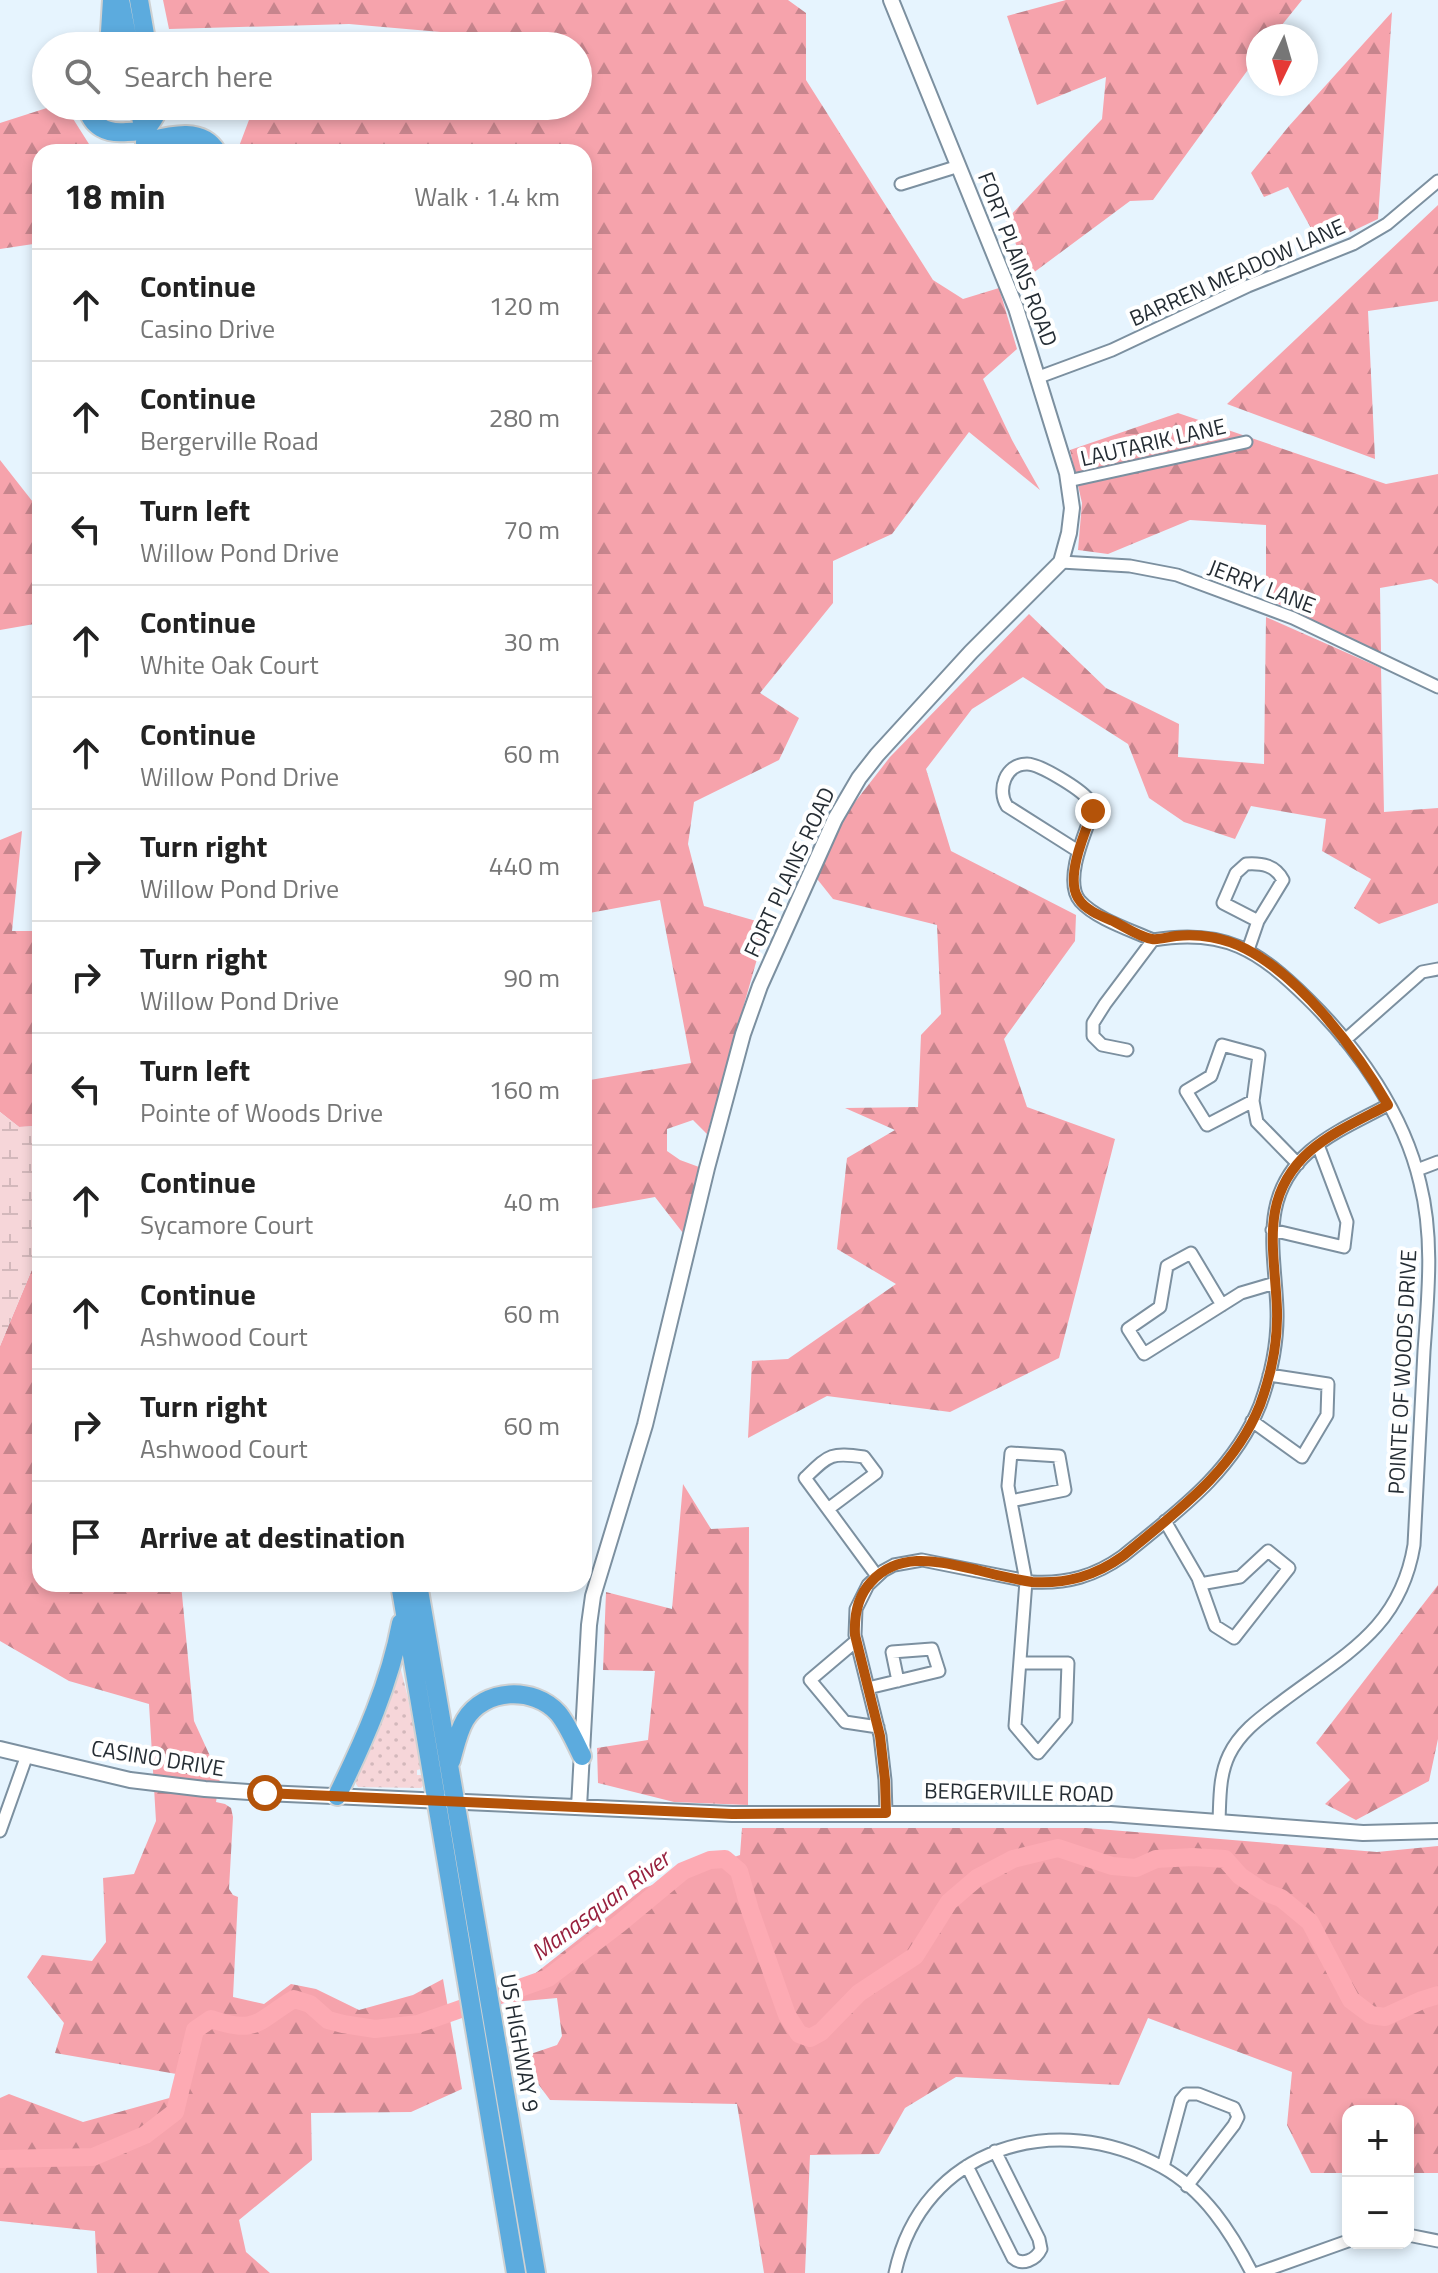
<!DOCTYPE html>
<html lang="en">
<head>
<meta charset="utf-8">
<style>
	:root { --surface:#fff; --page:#f6f6f6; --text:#222; --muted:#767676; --line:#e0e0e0 }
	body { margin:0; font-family:"Titillium Web",sans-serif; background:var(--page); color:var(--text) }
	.controls { position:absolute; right:24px; bottom:24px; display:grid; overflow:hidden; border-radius:16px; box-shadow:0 4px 12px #0003 }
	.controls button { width:72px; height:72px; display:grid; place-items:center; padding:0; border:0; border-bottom:2px solid var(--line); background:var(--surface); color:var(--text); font:40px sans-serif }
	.compass { position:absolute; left:1246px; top:24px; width:72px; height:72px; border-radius:50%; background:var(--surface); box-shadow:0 4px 12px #0003; rotate:185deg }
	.stop { position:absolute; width:24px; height:24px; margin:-18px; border:6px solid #b45309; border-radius:50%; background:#fff }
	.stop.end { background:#b45309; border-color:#fff; box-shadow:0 2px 8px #0008 }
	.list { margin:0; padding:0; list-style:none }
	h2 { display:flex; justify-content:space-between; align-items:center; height:104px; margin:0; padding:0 32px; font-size:34px }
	h2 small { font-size:26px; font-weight:400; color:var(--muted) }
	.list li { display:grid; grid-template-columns:52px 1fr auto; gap:24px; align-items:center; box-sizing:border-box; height:112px; padding:0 32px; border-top:2px solid var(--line) }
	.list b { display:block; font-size:30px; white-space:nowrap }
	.list p { margin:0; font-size:26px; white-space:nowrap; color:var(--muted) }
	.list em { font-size:26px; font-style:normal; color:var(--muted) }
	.icon { flex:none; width:44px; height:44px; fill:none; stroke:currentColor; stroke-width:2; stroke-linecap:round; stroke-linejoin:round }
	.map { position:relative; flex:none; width:1438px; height:2273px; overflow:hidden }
	.search { position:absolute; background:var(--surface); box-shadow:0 4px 12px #0003; left:32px; top:32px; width:560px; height:88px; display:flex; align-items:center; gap:20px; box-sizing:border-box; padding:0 28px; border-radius:44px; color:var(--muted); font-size:30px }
	.panel { position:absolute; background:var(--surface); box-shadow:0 4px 12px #0003; left:32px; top:144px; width:560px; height:1448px; border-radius:24px }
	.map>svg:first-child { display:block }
	.grass { fill:url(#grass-dots) }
	.forest { fill:url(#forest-firs) }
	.wetland { fill:url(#wetland-marsh) }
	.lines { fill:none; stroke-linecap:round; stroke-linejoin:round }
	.river { stroke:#fdaab3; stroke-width:18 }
	.minor-casing { stroke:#7c90a0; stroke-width:15 }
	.tertiary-casing { stroke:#7c90a0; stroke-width:18 }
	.trunk-casing { stroke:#cfd1d2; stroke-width:22 }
	.minor { stroke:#fff; stroke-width:11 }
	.tertiary { stroke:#fff; stroke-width:14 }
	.trunk { stroke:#5cabde; stroke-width:18 }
	.route { stroke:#b45309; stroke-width:10 }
	.labels { text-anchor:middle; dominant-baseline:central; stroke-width:8; stroke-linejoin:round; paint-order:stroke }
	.street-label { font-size:22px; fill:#252d34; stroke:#fff }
	.water-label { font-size:24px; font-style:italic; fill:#98213e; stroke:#fff }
</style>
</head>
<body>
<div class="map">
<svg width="1438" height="2273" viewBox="0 0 1438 2273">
	<defs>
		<pattern id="grass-dots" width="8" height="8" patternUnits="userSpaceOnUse" patternTransform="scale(2)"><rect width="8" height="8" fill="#f6d6d9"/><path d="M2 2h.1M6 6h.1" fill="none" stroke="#d3b8bb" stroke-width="1.8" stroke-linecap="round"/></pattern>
		<pattern id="forest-firs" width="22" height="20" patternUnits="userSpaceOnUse" patternTransform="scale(2)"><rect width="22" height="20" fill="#f6a3ac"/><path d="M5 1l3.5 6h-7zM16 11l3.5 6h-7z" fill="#c7858d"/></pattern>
		<pattern id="wetland-marsh" width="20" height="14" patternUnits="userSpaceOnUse" patternTransform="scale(2)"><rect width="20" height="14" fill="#f6d6d9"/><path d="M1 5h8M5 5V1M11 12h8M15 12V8" fill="none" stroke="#d3b8bb"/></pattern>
	</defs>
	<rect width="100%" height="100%" fill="#e6f4fe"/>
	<!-- grass -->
	<path class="grass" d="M400,1666L408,1698L421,1769L417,1770V1775H422L423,1786L421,1788L358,1787L356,1784V1775Z"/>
	<!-- forest -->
	<path class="forest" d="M163,0H788L806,13V80L933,280L963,299L999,288L1017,349L983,379L1012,440L1040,490L969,432L892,534L833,561V603L760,693L799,718L779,760L694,802L688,844L704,906L767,924L707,1134L693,1120L667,1129V1151L680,1160L699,1167L683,1233L655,1197L584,1210V1081L691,1063L660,900L584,914V152H239L238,149L252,112L285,113V106H578V46H516L515,34L475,35L349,24L169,29Z
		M1066,0H1302L1273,36H1258V56L1153,200L1130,201L1029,276L1006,220L1102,119L1106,77L1037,105L1007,16Z
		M1392,12L1378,219L1321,246L1288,187L1264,197L1251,173L1289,126Z
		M53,106H65L94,152H40V243L0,249V123Z
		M1438,205V301L1368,311L1375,459L1227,404Z
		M1178,413L1386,484L1438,474V584L1431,579L1380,588L1381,653L1266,598V525L1190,520L1108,554L1078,550L1082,503L1070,450Z
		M0,460L40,511V623L0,630Z
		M1029,614L1106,688L1179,724L1178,757L1264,764L1266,617L1381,668L1384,812L1438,808V903L1379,924L1354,908L1371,879L1322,851L1326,819L1251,806L1235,839L1184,822L1149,798L1128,744L1023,677L972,709L926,769L951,851L1076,915L1075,941L1004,1039L1027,1107L1115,1139L1059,1358L950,1412L827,1396L748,1438L752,1361L788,1359L896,1284L837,1249L847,1158L895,1130L845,1108L918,1107L921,1035L941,1014L937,925L833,899L806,865L890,757Z
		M22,831L12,931H40V1126L19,1127L0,1112V840Z
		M40,1266V1584H181L194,1721L220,1778L216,1802L225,1804L231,1808L233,1817L229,1889L233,1895L238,1897L233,1997L264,2004L291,1984L316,1989L359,2010L413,1995L443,1979L462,2089L411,2112L311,2113L312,2160L239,2220L246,2252L270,2273H97L95,2231L0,2221V2098L9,2094L83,2122L173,2097L188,2076L55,2053L64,2023L27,1977L42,1955L92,1961L106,1942L103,1878L134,1874L156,1821L149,1704L69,1681L0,1641V1346L33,1267Z
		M683,1484L711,1529L749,1527L748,1805L674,1802L598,1783L597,1748L648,1740L655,1671L603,1670L606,1592L672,1609Z
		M1438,1585V1739L1429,1781L1356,1820L1325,1804L1350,1780L1316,1743Z
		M742,1828H1086L1377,1852L1438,1846V2173H1408V2111H1348V2173H1311L1287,2125L1292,2072L1148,2018L1119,2085L956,2077L905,2108L879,2154L810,2155L805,2273H764L737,2104L550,2100L519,2058L557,2045L562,2036L557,1998L513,2002L509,1982L523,1983L644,1888L740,1855Z"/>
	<!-- wetland -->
	<path class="wetland" d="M0,1112L19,1127L40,1126V1266L33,1267L0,1346Z"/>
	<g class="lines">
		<!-- river -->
		<path class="river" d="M0,2159L93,2157L145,2135L175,2112L195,2030L211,2019C257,2035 257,2021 294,1999L310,2004L328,2020L343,2024L375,2029L418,2024L548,1978L619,1924L683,1871L710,1860L725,1859L739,1871L750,1910L787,2015L799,2034L810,2038L821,2032L859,1993L915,1956L949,1902L977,1878L1013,1859L1058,1848L1112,1866L1136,1868L1156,1859L1193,1857L1225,1859L1240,1876L1264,1892L1281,1898L1310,1922L1351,2000L1371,2015L1385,2017L1422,2000L1438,1995"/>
		<defs>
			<path id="minor" d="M901,184L959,166
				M1039,377L1112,350L1248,286L1353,244L1387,224L1438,181
				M1068,481L1246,442
				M1061,562L1130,566L1177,575L1293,618L1438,687
				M1078,851L1007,806C997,790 1005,764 1027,764C1040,764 1080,789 1088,799C1090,803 1091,807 1093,811C1085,833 1063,881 1080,901C1096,919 1131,930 1153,940
				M1248,950L1258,921L1283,880C1275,865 1262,863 1246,864L1236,873L1223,903L1258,921
				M1345,1040L1422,972L1438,969
				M1127,1050L1102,1045L1093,1036V1023L1105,1004L1153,940C1225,928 1258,950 1308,999C1358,1048 1404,1114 1420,1183C1434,1238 1428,1295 1424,1351C1421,1416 1417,1480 1414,1545C1400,1630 1343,1655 1280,1703C1260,1718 1240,1732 1229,1755C1219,1776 1220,1799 1219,1821
				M1253,1101L1207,1125L1186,1091L1211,1076L1222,1045L1259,1055L1253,1101L1257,1122L1298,1164
				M1417,1170L1438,1162
				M1272,1230L1344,1247L1347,1222L1318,1145
				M1222,1305L1191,1253L1167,1266L1160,1307L1128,1329L1144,1354L1241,1293L1275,1283
				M1252,1421L1302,1457L1327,1415L1328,1384L1269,1375
				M1011,1501L1065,1490L1059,1456L1011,1453L1008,1486L1026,1581L1015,1726L1038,1753L1066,1720L1068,1663H1020
				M828,1509L876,1473L864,1457C830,1452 829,1455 805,1478L877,1576
				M1165,1521L1198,1578L1200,1584L1215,1626L1234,1638L1289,1568L1268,1551L1240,1577L1200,1584
				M856,1641L810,1680L845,1722L878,1727
				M868,1688L939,1671L932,1649L892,1652L898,1681
				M886,1813L885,1780L880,1736L855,1635L856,1609L868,1585L883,1571L894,1565L922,1560L1032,1582C1067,1584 1095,1576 1123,1556C1177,1512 1233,1472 1260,1405C1271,1375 1278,1342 1277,1310C1275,1251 1258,1196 1310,1151C1332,1132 1362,1119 1388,1105
				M0,1831L27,1755
				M967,2166L1013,2258C1022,2266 1036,2260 1041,2249L1039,2239L995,2151
				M1163,2167L1181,2100L1186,2094H1198L1234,2108L1238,2117L1234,2125L1187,2186
				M1408,2235L1438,2241
				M895,2273C922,2147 1056,2108 1162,2167C1204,2190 1231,2232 1252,2273
				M1258,2273L1348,2241"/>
			<path id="tertiary" d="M0,1749L130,1780L205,1789L265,1793L732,1814H1111L1363,1833L1438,1831
				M579,1807L589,1625L593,1596L645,1425L707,1168L743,1034L760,986L835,819L859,778L877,755L971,652L1061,562L1069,533L1072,508L1067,473L1016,308L891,0"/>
			<path id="trunk" d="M120,0L129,46
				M139,0L147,46
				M107,46L110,32L112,0
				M87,106C91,127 107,134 127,132C134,132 141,131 146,128C152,123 154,117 158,111
				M139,106L145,139
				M145,142C169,136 202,126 217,152
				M400,1584L516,2273
				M418,1584L536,2273
				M451,1761C455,1747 458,1732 465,1720C484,1688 534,1686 558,1713C568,1725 575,1742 582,1756
				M337,1796C364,1741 390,1683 401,1623"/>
		</defs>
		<!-- minor casing -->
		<use href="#minor" class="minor-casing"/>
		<!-- tertiary casing -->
		<use href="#tertiary" class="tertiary-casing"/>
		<!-- trunk casing -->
		<use href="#trunk" class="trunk-casing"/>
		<!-- minor -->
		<use href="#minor" class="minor"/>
		<!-- tertiary -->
		<use href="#tertiary" class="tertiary"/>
		<!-- trunk -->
		<use href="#trunk" class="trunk"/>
	</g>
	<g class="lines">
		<!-- route -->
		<path class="route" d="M265,1793L732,1814L886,1813L885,1780L880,1736L855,1635C854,1615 857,1597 871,1582C900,1550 940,1562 977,1570C995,1575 1014,1579 1032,1582C1067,1584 1095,1576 1123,1556C1176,1512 1233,1472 1260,1405C1271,1375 1278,1342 1277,1310C1275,1250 1258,1197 1310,1151C1332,1132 1362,1119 1388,1105C1357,1051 1302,978 1246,949C1225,938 1199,933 1176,936C1168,937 1159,940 1152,939C1139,937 1125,927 1113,921C1101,916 1085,910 1078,898C1065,877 1085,832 1093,811"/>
	</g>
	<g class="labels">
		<!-- street labels -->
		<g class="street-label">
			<text transform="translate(1018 259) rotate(69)">FORT PLAINS ROAD</text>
			<text transform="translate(1237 272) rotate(-24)">BARREN MEADOW LANE</text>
			<text transform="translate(1153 442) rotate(-13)">LAUTARIK LANE</text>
			<text transform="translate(1262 586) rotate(21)">JERRY LANE</text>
			<text transform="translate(789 872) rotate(-65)">FORT PLAINS ROAD</text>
			<text transform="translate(1402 1372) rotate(-87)">POINTE OF WOODS DRIVE</text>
			<text transform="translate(158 1758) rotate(9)">CASINO DRIVE</text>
			<text transform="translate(1019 1792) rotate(1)">BERGERVILLE ROAD</text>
			<text transform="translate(520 2043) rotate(80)">US HIGHWAY 9</text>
		</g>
		<!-- water labels -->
		<g class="water-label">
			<text transform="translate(600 1905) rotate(-37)">Manasquan River</text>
		</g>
	</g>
</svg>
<div class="controls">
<button>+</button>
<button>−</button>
</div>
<svg class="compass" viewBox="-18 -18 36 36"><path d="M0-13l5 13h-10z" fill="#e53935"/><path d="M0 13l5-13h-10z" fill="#767676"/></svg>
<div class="stop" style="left:265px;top:1793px"></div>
<div class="stop end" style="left:1093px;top:811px"></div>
<div class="search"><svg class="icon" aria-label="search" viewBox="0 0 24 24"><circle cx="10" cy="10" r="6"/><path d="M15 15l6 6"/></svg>Search here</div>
<section class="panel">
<h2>18 min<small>Walk · 1.4 km</small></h2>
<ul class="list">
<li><svg class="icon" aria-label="ahead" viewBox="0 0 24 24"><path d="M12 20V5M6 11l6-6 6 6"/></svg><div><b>Continue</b><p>Casino Drive</p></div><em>120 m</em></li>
<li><svg class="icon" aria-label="ahead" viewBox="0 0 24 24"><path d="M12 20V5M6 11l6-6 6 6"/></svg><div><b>Continue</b><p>Bergerville Road</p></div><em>280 m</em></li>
<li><svg class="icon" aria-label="left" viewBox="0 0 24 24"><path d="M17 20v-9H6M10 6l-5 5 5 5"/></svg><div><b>Turn left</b><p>Willow Pond Drive</p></div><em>70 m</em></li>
<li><svg class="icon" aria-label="ahead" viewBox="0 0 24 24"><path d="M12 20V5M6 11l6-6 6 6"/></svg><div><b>Continue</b><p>White Oak Court</p></div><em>30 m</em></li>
<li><svg class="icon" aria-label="ahead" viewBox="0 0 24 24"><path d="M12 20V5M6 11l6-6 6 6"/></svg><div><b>Continue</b><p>Willow Pond Drive</p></div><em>60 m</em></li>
<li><svg class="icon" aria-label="right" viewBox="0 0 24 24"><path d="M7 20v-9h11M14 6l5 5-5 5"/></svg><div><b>Turn right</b><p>Willow Pond Drive</p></div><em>440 m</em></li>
<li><svg class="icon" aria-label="right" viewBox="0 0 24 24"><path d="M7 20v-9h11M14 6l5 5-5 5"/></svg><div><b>Turn right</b><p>Willow Pond Drive</p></div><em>90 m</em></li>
<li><svg class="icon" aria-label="left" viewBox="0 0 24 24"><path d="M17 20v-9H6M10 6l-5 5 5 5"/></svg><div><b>Turn left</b><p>Pointe of Woods Drive</p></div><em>160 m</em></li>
<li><svg class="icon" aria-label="ahead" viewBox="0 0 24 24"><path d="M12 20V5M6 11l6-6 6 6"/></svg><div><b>Continue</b><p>Sycamore Court</p></div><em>40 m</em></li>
<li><svg class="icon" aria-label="ahead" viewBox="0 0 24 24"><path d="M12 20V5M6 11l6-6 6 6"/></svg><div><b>Continue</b><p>Ashwood Court</p></div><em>60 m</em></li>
<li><svg class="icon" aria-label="right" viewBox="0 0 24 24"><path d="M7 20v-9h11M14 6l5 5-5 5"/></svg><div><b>Turn right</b><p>Ashwood Court</p></div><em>60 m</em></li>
<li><svg class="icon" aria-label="arrive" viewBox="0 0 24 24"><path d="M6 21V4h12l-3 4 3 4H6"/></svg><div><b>Arrive at destination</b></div></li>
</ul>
</section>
</div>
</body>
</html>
